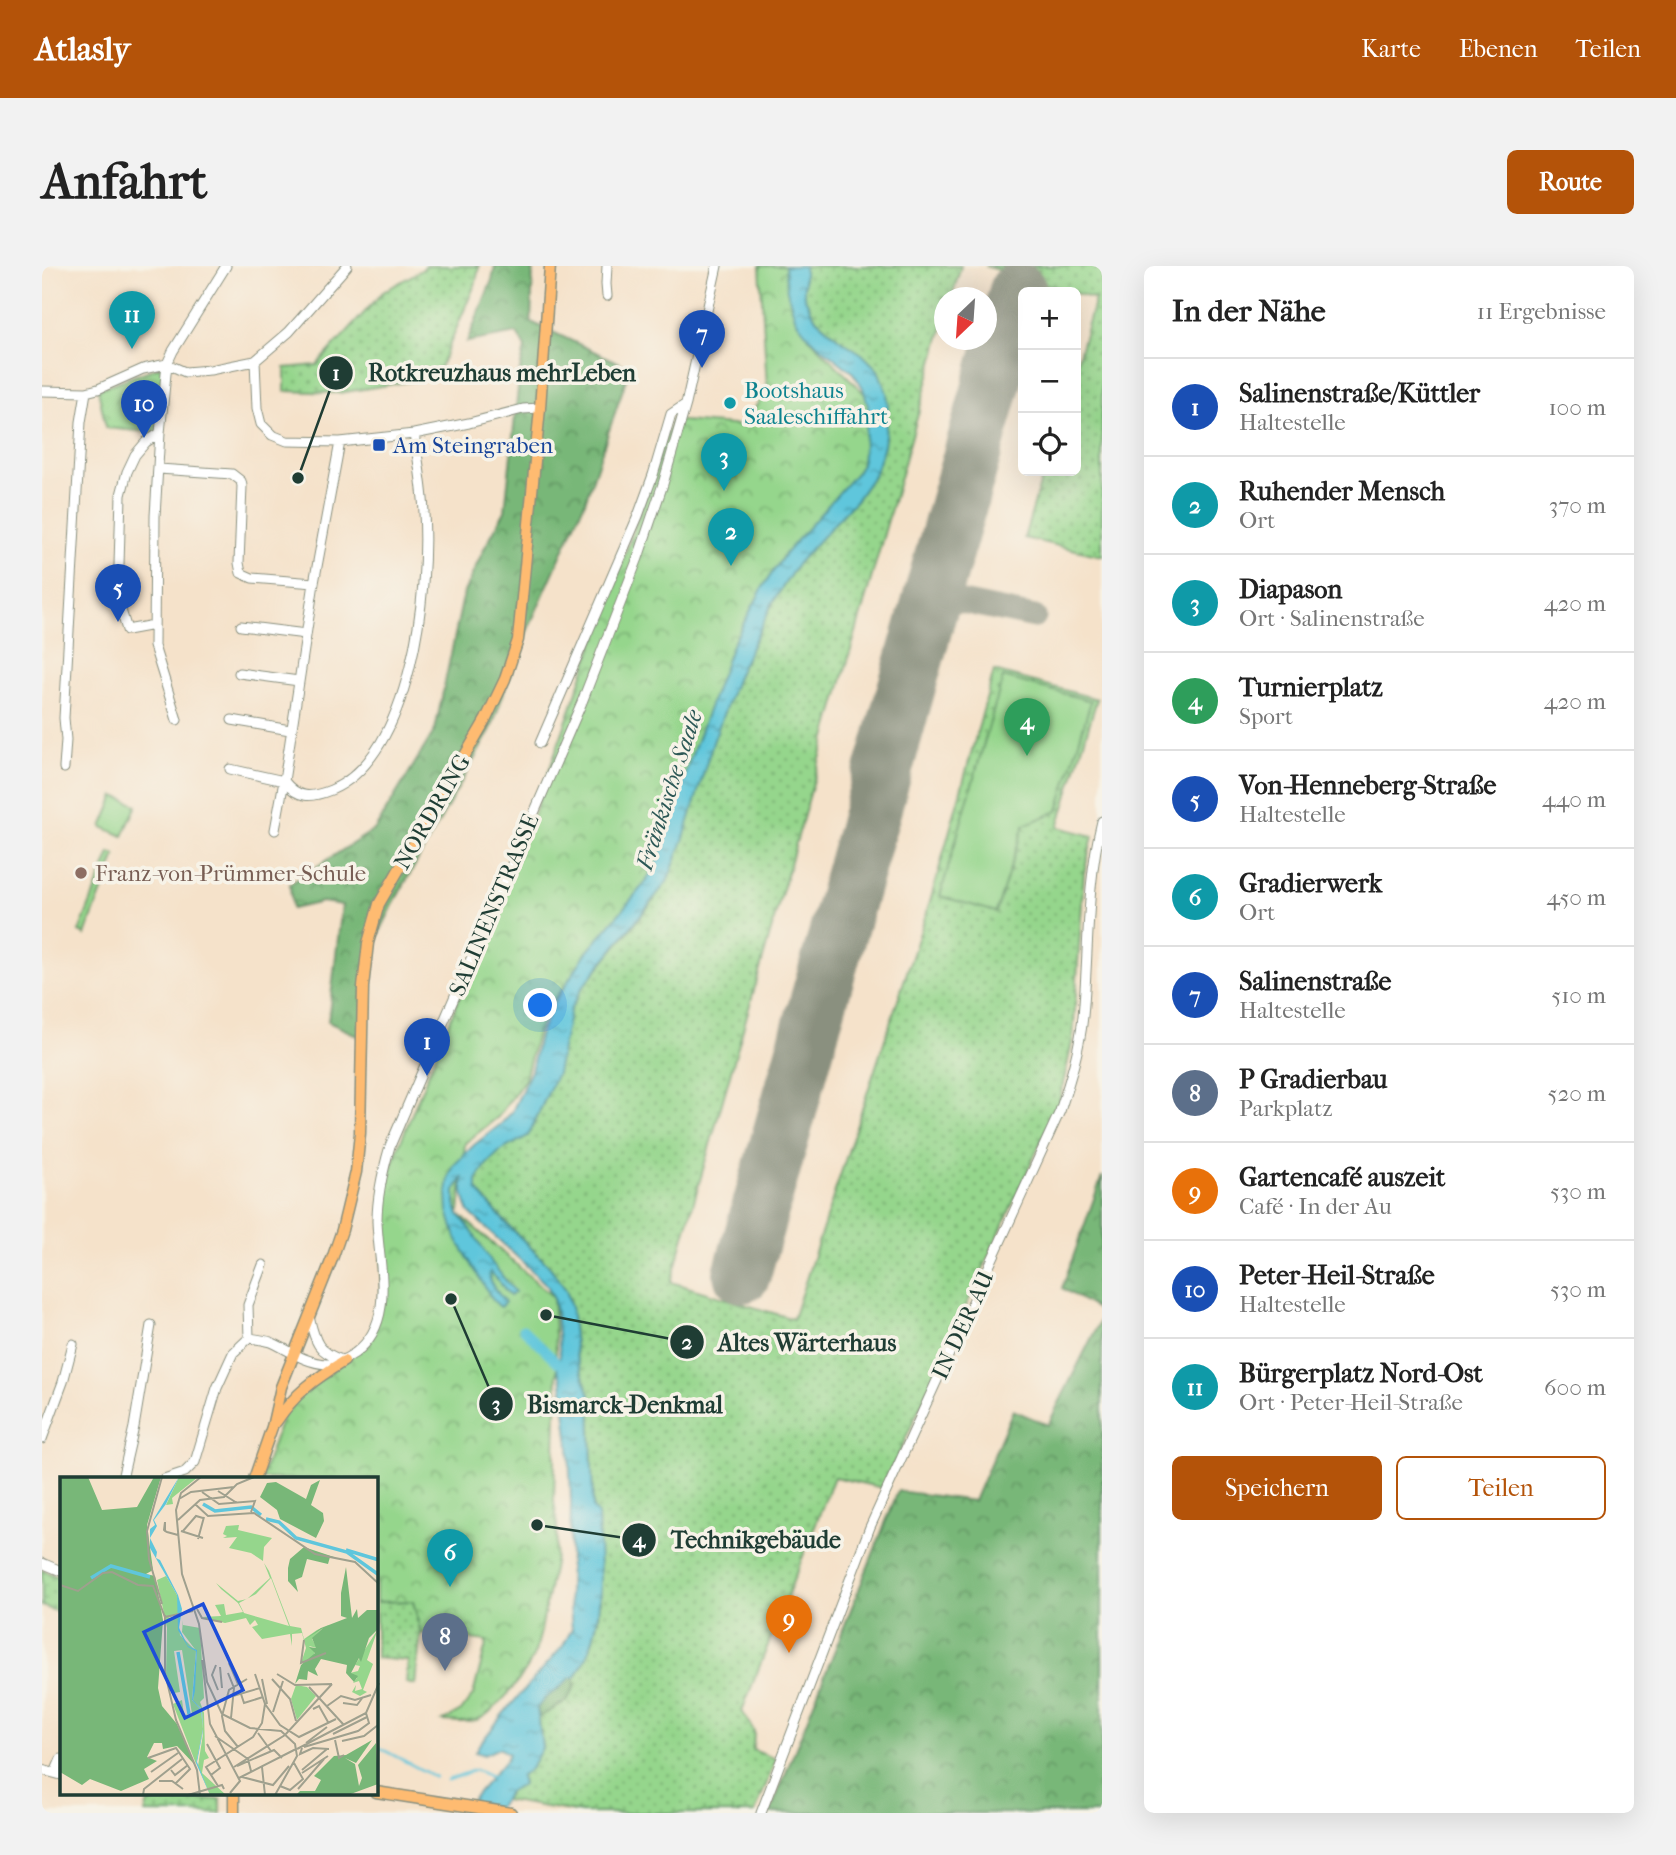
<!DOCTYPE html>
<html lang="de">
<head>
<meta charset="utf-8">
<style>
	:root { --surface:#fff; --page:#f2f2f2; --text:#222; --muted:#767676; --line:#e0e0e0; --accent:#b45309 }
	body { margin:0; font-family:"IM FELL French Canon",serif; background:var(--page); color:var(--text) }
	.controls { position:absolute; right:21px; top:21px; display:grid; overflow:hidden; border-radius:10px; box-shadow:0 7px 28px #0002 }
	.controls button { width:63px; height:63px; display:grid; place-items:center; padding:0; border:0; border-bottom:2px solid var(--line); background:var(--surface); color:var(--text); font:35px sans-serif }
	.compass { position:absolute; left:892px; top:21px; width:63px; height:63px; border-radius:50%; background:var(--surface); box-shadow:0 7px 28px #0002; rotate:205deg }
	.you { position:absolute; left:499px; top:740px; width:24px; height:24px; margin:-18px; border:5px solid #fff; border-radius:50%; background:#1a73e8; box-shadow:0 0 0 10px #1a73e833 }
	.badge { display:grid; place-items:center; width:46px; height:46px; border-radius:50%; background:var(--accent); color:#fff; font-size:23px; font-weight:700 }
	.pin { position:absolute; translate:-50% -58px; filter:drop-shadow(0 2px 4px #0008) }
	.pin::after { content:''; position:absolute; top:37px; width:24px; height:21px; background:inherit; clip-path:polygon(0 0,100% 0,50% 100%) }
	.list { margin:0; padding:0; list-style:none }
	h2 { display:flex; justify-content:space-between; align-items:center; height:91px; margin:0; padding:0 28px; font-size:30px }
	h2 small { font-size:23px; font-weight:400; color:var(--muted) }
	.list li { display:grid; grid-template-columns:46px 1fr auto; gap:21px; align-items:center; box-sizing:border-box; height:98px; padding:0 28px; border-top:2px solid var(--line) }
	.list b { display:block; font-size:26px; white-space:nowrap }
	.list p { margin:0; font-size:23px; white-space:nowrap; color:var(--muted) }
	.list em { font-size:23px; font-style:normal; color:var(--muted) }
	.actions { display:flex; gap:14px; padding:21px 28px }
	.actions a { flex:1; padding:16px 0; border:2px solid var(--accent); border-radius:10px; text-align:center; font-size:24px; color:var(--accent) }
	.actions .main { background:var(--accent); color:#fff }
	.icon { flex:none; width:38px; height:38px; fill:none; stroke:currentColor; stroke-width:2; stroke-linecap:round; stroke-linejoin:round }
	.map { position:relative; flex:none; width:1060px; height:1547px; overflow:hidden; border-radius:10px }
	header { display:flex; align-items:center; gap:42px; box-sizing:border-box; height:98px; padding:0 35px; background:var(--accent); color:#fff }
	header strong { font-size:33px }
	nav { display:flex; gap:38px; margin-inline-start:auto; font-size:24px }
	.intro { display:flex; align-items:center; justify-content:space-between; box-sizing:border-box; height:168px; padding:0 42px }
	h1 { margin:0; font-size:49px }
	.button { padding:18px 32px; border-radius:10px; background:var(--accent); color:#fff; font-size:24px; font-weight:700 }
	main { display:flex; gap:42px; padding:0 42px }
	aside { flex:1; background:var(--surface); border-radius:10px; box-shadow:0 7px 28px #0002 }
	.map>svg:first-child { display:block }
	.grass { fill:url(#grass-dots); stroke:#5a8a60; stroke-width:2 }
	.forest { fill:url(#forest-crowns); stroke:#4c7a56; stroke-width:2 }
	.park { fill:url(#park-crowns); stroke:#5a8a60; stroke-width:2 }
	.garden { fill:#95d68c; stroke:#5a8a60; stroke-width:2 }
	.water { fill:url(#water-ripples); stroke:#3f8288; stroke-width:2 }
	.lines { fill:none; stroke-linecap:round; stroke-linejoin:round }
	.stream { stroke:#5fc6dc; stroke-width:2.5 }
	.canal { stroke:#5fc6dc; stroke-width:9 }
	.taxiway { stroke:#8a907f; stroke-width:23 }
	.runway { stroke:#8a907f; stroke-width:58 }
	.minor-casing { stroke:#8a907f; stroke-width:11 }
	.major-casing { stroke:#8a907f; stroke-width:13 }
	.minor { stroke:#fff; stroke-width:9 }
	.major { stroke:#febb71; stroke-width:10 }
	.culture-dot { fill:#0f9aa8; stroke:#f7f3e8; stroke-width:2.5 }
	.transit-dot { fill:#1a4fb4; stroke:#f7f3e8; stroke-width:2.5 }
	.education-dot { fill:#8d6e63; stroke:#f7f3e8; stroke-width:2.5 }
	.labels { text-anchor:middle; dominant-baseline:central; stroke-width:7; stroke-linejoin:round; paint-order:stroke }
	.culture-label { font-size:23px; fill:#0d838f; stroke:#f7f3e8; text-anchor:start }
	.transit-label { font-size:23px; fill:#164399; stroke:#f7f3e8; text-anchor:start }
	.street-label { font-size:23px; fill:#1f3d34; stroke:#f7f3e8 }
	.education-label { font-size:23px; fill:#785e54; stroke:#f7f3e8; text-anchor:start }
	.water-label { font-size:24px; font-style:italic; fill:#2c5856; stroke:#f7f3e8 }
	.inset-river { fill:none; stroke:#5fc6dc; stroke-width:3.5 }
	.inset-road { fill:none; stroke:#9fa08e; stroke-width:2 }
	.view { fill:#1d4ed8; fill-opacity:0.15; stroke:#1d4ed8; stroke-width:3.5 }
	.inset-edge { fill:none; stroke:#1f3d34; stroke-width:3.5 }
	.leader { fill:none; stroke:#1f3d34; stroke-width:2.5 }
	.callout-dot { fill:#1f3d34; stroke:#f7f3e8; stroke-width:2.5 }
	.mark-label { font-size:21px; text-anchor:middle; font-weight:bold; fill:#fff }
	.callout-label { font-size:24px; text-anchor:middle; font-weight:bold; fill:#1f3d34; stroke:#f7f3e8; stroke-width:7; stroke-linejoin:round; paint-order:stroke }
</style>
</head>
<body>
<header>
<strong>Atlasly</strong>
<nav><a>Karte</a><a>Ebenen</a><a>Teilen</a></nav>
</header>
<div class="intro"><h1>Anfahrt</h1><a class="button">Route</a></div>
<main>
<div class="map">
<svg width="1060" height="1547" viewBox="0 0 1060 1547">
	<defs>
		<pattern id="grass-dots" width="8" height="8" patternUnits="userSpaceOnUse" patternTransform="scale(1.75)"><rect width="8" height="8" fill="#95d68c"/><path d="M2 2h.1M6 6h.1" fill="none" stroke="#79af73" stroke-width="1.8" stroke-linecap="round"/></pattern>
		<pattern id="forest-crowns" width="20" height="18" patternUnits="userSpaceOnUse" patternTransform="scale(1.75)"><rect width="20" height="18" fill="#78b778"/><path d="M2 6a3 3 0 1 1 6 0M12 15a3 3 0 1 1 6 0" fill="none" stroke="#629663"/></pattern>
		<pattern id="park-crowns" width="20" height="18" patternUnits="userSpaceOnUse" patternTransform="scale(1.75)"><rect width="20" height="18" fill="#95d68c"/><path d="M2 6a3 3 0 1 1 6 0M12 15a3 3 0 1 1 6 0" fill="none" stroke="#79af73"/></pattern>
		<pattern id="water-ripples" width="26" height="14" patternUnits="userSpaceOnUse" patternTransform="scale(1.75)"><rect width="26" height="14" fill="#5fc6dc"/><path d="M2 4q2-2 4 0t4 0M15 11q2-2 4 0t4 0" fill="none" stroke="#4ea2b3"/></pattern>
	</defs>
	<rect width="100%" height="100%" fill="#f7f3e8"/>
	<filter id="ink" filterUnits="userSpaceOnUse"><feTurbulence type="fractalNoise" baseFrequency=".0143" numOctaves="2"/><feDisplacementMap in="SourceGraphic" scale="14" xChannelSelector="R" yChannelSelector="G"/><feConvolveMatrix kernelMatrix="1 2 1 2 8 2 1 2 1" color-interpolation-filters="sRGB"/></filter>
	<filter id="wash" filterUnits="userSpaceOnUse"><feTurbulence type="fractalNoise" baseFrequency=".00686" numOctaves="4" result="noise"/><feDisplacementMap in="SourceGraphic" scale="28" xChannelSelector="R" yChannelSelector="G"/><feGaussianBlur stdDeviation="1.57" result="paint"/><feColorMatrix in="noise" values="0 0 0 0 0 0 0 0 0 0 0 0 0 0 0 0 0 1.4 0 .05"/><feComposite in="paint" operator="in"/></filter>
	<g filter="url(#wash)">
		<rect width="100%" height="100%" fill="#f5e2ca"/>
		<!-- grass -->
		<path class="grass" d="M383,0H437L434,16L394,111L297,127L243,125V102L275,99L341,26L381,3Z
			M762,0H919L910,31L902,32V57L629,1016L751,1053L888,636L952,405L1055,433L1016,561L1051,570L1042,607L1031,772L1017,836L841,1222L792,1211L700,1445L712,1465L711,1484L734,1493L713,1547H540L462,1534L465,1527L480,1519L478,1511L488,1503L500,1482L497,1451L524,1436L533,1420V1412L548,1384L556,1353L558,1335L556,1250L551,1242L548,1129L534,1090L529,1041L524,1024L507,1000L464,957L440,930L435,923V914L444,899L458,885L486,869L502,836L528,744L539,723L612,634L696,408L731,336L756,297L815,233L833,207L842,179L846,139L845,127L820,89L797,73L774,53L762,30Z
			M943,0H1060V290L982,272L1002,205H1034V99L1053,33Z
			M0,1304L19,1312V1347L0,1340Z
			M371,1335L379,1367L373,1419L364,1417L366,1395L334,1392V1336Z
			M179,1533V1547H103L106,1536Z"/>
		<!-- forest -->
		<path class="forest" d="M453,0H491L489,56L588,102L543,236L478,381L449,463L354,633L333,676L319,771L286,756L300,639L280,636L250,643L248,618L333,563L393,464L422,326L443,281L463,245L478,104L483,82L475,67L425,76L450,14Z
			M1060,910V1046L1020,1022Z
			M1060,1051V1547H728L856,1225L932,1235L971,1144L1006,1159Z
			M528,1412H533C534,1434 513,1442 497,1451L495,1442L503,1432L514,1425Z"/>
		<!-- park -->
		<path class="park" d="M718,0H750L748,8L767,72L834,139L825,194L722,329L620,602L510,735L495,767L483,813L456,851L423,877L417,948L511,1031L515,1102L512,1236C520,1272 510,1308 503,1343C500,1359 498,1376 491,1391C484,1408 455,1444 439,1452C427,1458 414,1456 401,1455L419,1445L431,1429L445,1375L379,1367L371,1335L334,1336V1213H219L243,1142L325,1077L340,1028L342,935L352,892L494,542L630,154L702,160L725,122Z
			M125,98L118,167L64,162L56,123Z"/>
		<!-- garden -->
		<path class="garden" d="M961,411L1049,435L1016,545L982,559L954,646L898,630Z
			M73,530L95,539L81,570L60,561Z
			M68,587L74,589L43,669L37,666Z"/>
		<!-- water -->
		<path class="water" d="M743,0H762V30L774,53L797,73L820,88L836,104L845,127L846,139L842,179L833,207L815,233L756,297L731,336L696,408L670,479L642,572L625,616L539,723L528,744L515,807L486,870L458,885L444,899L435,914V923L440,930L464,957L507,1000L524,1024L529,1041L534,1090L548,1129L551,1242L556,1249C557,1294 563,1340 548,1382C545,1393 538,1403 533,1412H528L514,1425L503,1432L495,1442L500,1482L488,1503L478,1511L480,1519L465,1527L462,1534L451,1547H418L464,1494L467,1488L457,1482L442,1489L433,1486L438,1477L445,1469L461,1448L521,1380L530,1363L527,1329L529,1236L527,1181L520,1115L515,1102L518,1089L514,1046L511,1031L505,1019L427,946C421,933 420,924 421,911L413,925V938L417,948L431,967L450,997L473,1026L468,1030L455,1013L448,1006C445,1017 457,1027 463,1036L458,1041L450,1033L414,972L406,945L405,928L407,911L412,899L432,879L459,858L470,846L489,805L497,770L512,737L544,687L603,617L617,592L646,499L690,379L721,321L742,289L816,205L820,196L826,140L821,122L811,107L769,73L754,54L745,25Z"/>
		<g class="lines">
			<!-- stream -->
			<path class="stream" d="M334,1480L393,1511
				M405,1514L433,1504L451,1512"/>
			<!-- canal -->
			<path class="canal" d="M481,1063L516,1097"/>
			<!-- taxiway -->
			<path class="taxiway" d="M891,330L993,351"/>
			<!-- runway -->
			<path class="runway" d="M700,1008L976,25"/>
		</g>
	</g>
	<g filter="url(#ink)">
		<g class="lines">
			<defs>
				<path id="minor" d="M565,0L564,18L565,30
					M213,95L215,142L219,158L230,169L245,175L298,176L372,168L427,157L481,143L498,142
					M125,98L143,106L168,104L213,95L247,66L305,0
					M0,125L44,126L56,123L101,103L125,98
					M117,203L190,208L199,215L200,220L197,297L199,307L210,312L272,317
					M112,359L85,364L76,334L79,229L85,206L93,189L104,176L118,167
					M199,360L264,368
					M197,407L257,415
					M135,454L112,380L113,250L118,167L125,98L131,85L184,0
					M190,454L248,464
					M498,477L596,250L611,209L629,148L644,138
					M22,502L24,474L22,452L39,156L44,126
					M188,503L242,515L272,317L298,176
					M242,515C256,533 269,532 289,524C370,490 387,324 382,247C381,221 376,194 372,168
					M233,564L242,515
					M267,1051C273,1075 275,1086 300,1094
					M207,1072L206,1039L221,999
					M0,1173L21,1116L31,1078
					M80,1213L92,1161L109,1059
					M122,1213L143,1206L153,1196L175,1122L191,1087L207,1072C214,1073 222,1074 229,1076C247,1084 263,1097 284,1098C295,1098 304,1093 313,1087C355,1056 336,997 335,955C335,929 341,904 348,880L540,436L596,292L621,218L644,138L675,0
					M0,1297L19,1305
					M0,1504L19,1509
					M13,1507L19,1493
					M719,1547L828,1261L1018,845C1028,814 1038,782 1041,750C1047,685 1044,618 1060,555"/>
				<path id="major" d="M234,1156C253,1127 273,1113 302,1095
					M212,1213L230,1161L239,1121L290,993L300,964L314,906L318,867L321,721L326,677L337,638L444,453L463,413L476,374L498,142L508,0
					M334,1526L469,1547
					M192,1547V1528"/>
			</defs>
			<!-- minor casing -->
			<use href="#minor" class="minor-casing"/>
			<!-- major casing -->
			<use href="#major" class="major-casing"/>
			<!-- minor -->
			<use href="#minor" class="minor"/>
			<!-- major -->
			<use href="#major" class="major"/>
		</g>
	</g>
	<!-- markers -->
	<circle class="culture-dot" cx="688" cy="137" r="7"/>
	<rect class="transit-dot" x="330" y="172" width="14" height="14" rx="3.5"/>
	<circle class="education-dot" cx="39" cy="607" r="7"/>
	<g class="labels">
		<!-- culture labels -->
		<g class="culture-label">
			<text x="702" y="124">Bootshaus<tspan x="702" dy="26">Saaleschiffahrt</tspan></text>
		</g>
		<!-- transit labels -->
		<g class="transit-label">
			<text x="351" y="179">Am Steingraben</text>
		</g>
		<!-- street labels -->
		<g class="street-label">
			<text transform="translate(390 546) rotate(-60)">NORDRING</text>
			<text transform="translate(452 639) rotate(-67)">SALINENSTRASSE</text>
			<text transform="translate(921 1059) rotate(-65)">IN DER AU</text>
		</g>
		<!-- education labels -->
		<g class="education-label">
			<text x="53" y="607">Franz-von-Prümmer-Schule</text>
		</g>
		<!-- water labels -->
		<g class="water-label">
			<text transform="translate(627 524) rotate(-72)">Fränkische Saale</text>
		</g>
	</g>
	<!-- overview -->
	<g transform="translate(18 1211)">
		<rect width="318" height="318" fill="#f5e2ca"/>
		<path d="M119,0H138L112,21L113,27L106,28ZM179,48L178,53L212,61L204,70L203,84L191,76L169,71L177,60L163,61L167,59L163,57L166,49ZM204,86L209,94L230,149L241,151L244,162L257,153L266,149L290,145L293,139L289,145L263,150L252,162L257,171L249,169L255,175L249,187L241,186L246,171L242,156L232,157V169L230,157L202,162L192,150L198,148L195,143L190,148L186,141L165,146L142,140L161,139L155,128L164,127L166,138L183,135L178,126L161,112L156,106L178,124L187,122L210,101ZM211,101L229,149L184,136L179,126L196,117ZM102,92L117,118L120,128L119,136L108,141L118,140L120,158L136,174L132,223L141,233L143,252L136,287L113,227L122,223L124,238L132,237L122,173L114,174L120,215L114,216L106,197L107,151L97,103L106,99ZM318,152L307,183L313,187L303,213L307,215L300,219L292,215L296,208L295,214L302,212L299,204L293,206L297,201L290,196L298,194L300,189L295,188Z" fill="#95d68c" fill-rule="evenodd"/>
		<path d="M0,0H28L42,33L77,30L94,0H101L87,48L93,93L86,97L95,99L103,143L98,211L102,229L117,247L135,288L117,269L103,272L102,266H94L87,280L97,284L84,292L89,302L61,314L30,302L22,308L0,295ZM260,3L251,28L263,36L264,44L256,61L220,42L217,33L200,20L207,6L216,5L246,22L251,8ZM244,70L274,80H270L268,87L247,82L242,100L235,103L238,115L228,104V91L230,82ZM286,90L292,141L297,132L298,141L307,133H318V152L309,161L301,185L299,181L291,196L298,199L294,205L286,196L287,188L261,182L255,192L258,199L248,194L247,203L239,202L235,207L241,188L255,176L249,170L256,171L252,161L263,151L244,163L261,151L287,141L281,139V116ZM312,263L296,286L285,281L295,287L299,309L302,301L298,288L316,266L318,307L288,318H236L240,314H255L261,303L254,299L274,279L286,278Z" fill="#78b778"/>
		<path d="M236,208L247,210L256,219L237,243L231,222Z" fill="#95d68c"/>
		<path d="M123,143V148L140,151L144,221L140,225L144,236L145,274L149,281L144,283L142,296L166,318H150L138,289L143,257L142,232L133,224L137,175L122,155Z" fill="#95d68c"/>
		<path d="M119,0L106,27L94,43L97,49L90,61L97,75L96,81L100,83L118,118L122,132L119,151L128,169L137,173L135,214L133,223L142,233L143,254L137,285L150,318L136,286L143,252L141,233L132,223L136,174L128,170L118,153L117,118L90,71V52L95,48L93,43Z" fill="#5fc6dc"/>
		<path class="inset-river" d="M143,27L155,34L191,30L201,38M206,42L219,45L236,61L287,75L319,98M286,73L319,83M31,101L51,89L90,100M118,175L129,237"/>
		<path class="inset-road" d="M102,0L87,54L89,82L102,127M141,0L121,16L116,33L122,97L139,147L147,205L162,237L190,251L221,254L235,267L237,279L215,318M158,14L177,26M142,15L159,27L195,24L191,35M119,22L131,15L174,10M135,27L148,39L194,36L255,77L295,85L319,107M118,43L140,23L164,20L177,7L194,0M105,54V45L104,53L105,54L107,55L118,58M121,54L143,61M123,54L136,39L143,41M138,62L144,40M0,108L18,114L43,96L52,95L78,108L93,109L105,140L133,134M137,132L142,141L162,145M105,138V196L116,243L137,293L140,318M244,163L241,186L266,176M142,183L150,247L180,304L170,316M169,186L178,207M156,188L152,198L158,213M160,190L162,211M168,196L174,211L171,241M217,197L235,208L272,207M202,202L207,227M212,202L230,222L236,244M249,210L283,247M181,217L184,226L203,220M173,219L200,211M283,226L297,228L303,220M205,227L220,248L239,260L276,242M267,229L281,219L295,223L311,218M253,232L259,229L268,245M213,235L223,204M198,256L211,274M273,257L307,240M155,259L188,282L191,294M275,263L279,281L284,278M282,264L304,259L318,248M246,266L267,250M147,267L160,291L151,298M178,270L165,254L162,239L169,213L187,202M244,270L298,254L309,246L306,236M242,271L240,277L253,271L269,272M237,272L306,236L319,206M88,281L116,271L130,292L115,307M177,289L214,273L222,281M174,290L225,258L272,207M202,290L205,318M111,293L115,298L128,288M242,293L267,272M91,295L118,276M242,296L268,279M182,300L213,308L229,289M179,301L236,272M99,304H112L123,312M158,309L146,290L193,260L202,246L205,227L195,197M220,309L230,313L243,302L234,286M238,312L264,282M83,318L84,312L122,282M128,318L162,308L164,312"/>
		<path class="view" d="M143,127L183,213L125,241L84,155Z"/>
		<rect width="318" height="318" class="inset-edge"/>
	</g>
	<!-- callouts -->
	<path class="leader" d="M256 212L294 107M504 1049L645 1076M409 1033L454 1138M495 1259L597 1274"/>
	<g class="callout-dot">
		<circle cx="256" cy="212" r="7"/>
		<circle cx="504" cy="1049" r="7"/>
		<circle cx="409" cy="1033" r="7"/>
		<circle cx="495" cy="1259" r="7"/>
		<circle cx="294" cy="107" r="18"/>
		<circle cx="645" cy="1076" r="18"/>
		<circle cx="454" cy="1138" r="18"/>
		<circle cx="597" cy="1274" r="18"/>
	</g>
	<g class="mark-label">
		<text x="294" y="114">1</text>
		<text x="645" y="1083">2</text>
		<text x="454" y="1145">3</text>
		<text x="597" y="1281">4</text>
	</g>
	<g class="callout-label">
		<text x="460" y="115">Rotkreuzhaus mehrLeben</text>
		<text x="765" y="1085">Altes Wärterhaus</text>
		<text x="583" y="1147">Bismarck-Denkmal</text>
		<text x="714" y="1282">Technikgebäude</text>
	</g>
</svg>
<div class="controls">
<button>+</button>
<button>−</button>
<button><svg class="icon" aria-label="locate" viewBox="0 0 24 24"><circle cx="12" cy="12" r="6"/><path d="M12 2v4M12 18v4M2 12h4M18 12h4"/></svg></button>
</div>
<svg class="compass" viewBox="-18 -18 36 36"><path d="M0-13l5 13h-10z" fill="#e53935"/><path d="M0 13l5-13h-10z" fill="#767676"/></svg>
<div class="you"></div>
<div class="pin badge" style="left:385px;top:810px;background:#1a4fb4">1</div>
<div class="pin badge" style="left:689px;top:300px;background:#0f9aa8">2</div>
<div class="pin badge" style="left:682px;top:225px;background:#0f9aa8">3</div>
<div class="pin badge" style="left:985px;top:490px;background:#2e9e5b">4</div>
<div class="pin badge" style="left:76px;top:356px;background:#1a4fb4">5</div>
<div class="pin badge" style="left:408px;top:1321px;background:#0f9aa8">6</div>
<div class="pin badge" style="left:660px;top:102px;background:#1a4fb4">7</div>
<div class="pin badge" style="left:403px;top:1405px;background:#5c6f8a">8</div>
<div class="pin badge" style="left:747px;top:1387px;background:#e8710a">9</div>
<div class="pin badge" style="left:102px;top:172px;background:#1a4fb4">10</div>
<div class="pin badge" style="left:90px;top:83px;background:#0f9aa8">11</div>
</div>
<aside>
<h2>In der Nähe<small>11 Ergebnisse</small></h2>
<ul class="list">
<li><span class="badge" style="background:#1a4fb4">1</span><div><b>Salinenstraße/Küttler</b><p>Haltestelle</p></div><em>100 m</em></li>
<li><span class="badge" style="background:#0f9aa8">2</span><div><b>Ruhender Mensch</b><p>Ort</p></div><em>370 m</em></li>
<li><span class="badge" style="background:#0f9aa8">3</span><div><b>Diapason</b><p>Ort · Salinenstraße</p></div><em>420 m</em></li>
<li><span class="badge" style="background:#2e9e5b">4</span><div><b>Turnierplatz</b><p>Sport</p></div><em>420 m</em></li>
<li><span class="badge" style="background:#1a4fb4">5</span><div><b>Von-Henneberg-Straße</b><p>Haltestelle</p></div><em>440 m</em></li>
<li><span class="badge" style="background:#0f9aa8">6</span><div><b>Gradierwerk</b><p>Ort</p></div><em>450 m</em></li>
<li><span class="badge" style="background:#1a4fb4">7</span><div><b>Salinenstraße</b><p>Haltestelle</p></div><em>510 m</em></li>
<li><span class="badge" style="background:#5c6f8a">8</span><div><b>P Gradierbau</b><p>Parkplatz</p></div><em>520 m</em></li>
<li><span class="badge" style="background:#e8710a">9</span><div><b>Gartencafé auszeit</b><p>Café · In der Au</p></div><em>530 m</em></li>
<li><span class="badge" style="background:#1a4fb4">10</span><div><b>Peter-Heil-Straße</b><p>Haltestelle</p></div><em>530 m</em></li>
<li><span class="badge" style="background:#0f9aa8">11</span><div><b>Bürgerplatz Nord-Ost</b><p>Ort · Peter-Heil-Straße</p></div><em>600 m</em></li>
</ul>
<div class="actions"><a class="main">Speichern</a><a>Teilen</a></div>
</aside>
</main>
</body>
</html>
